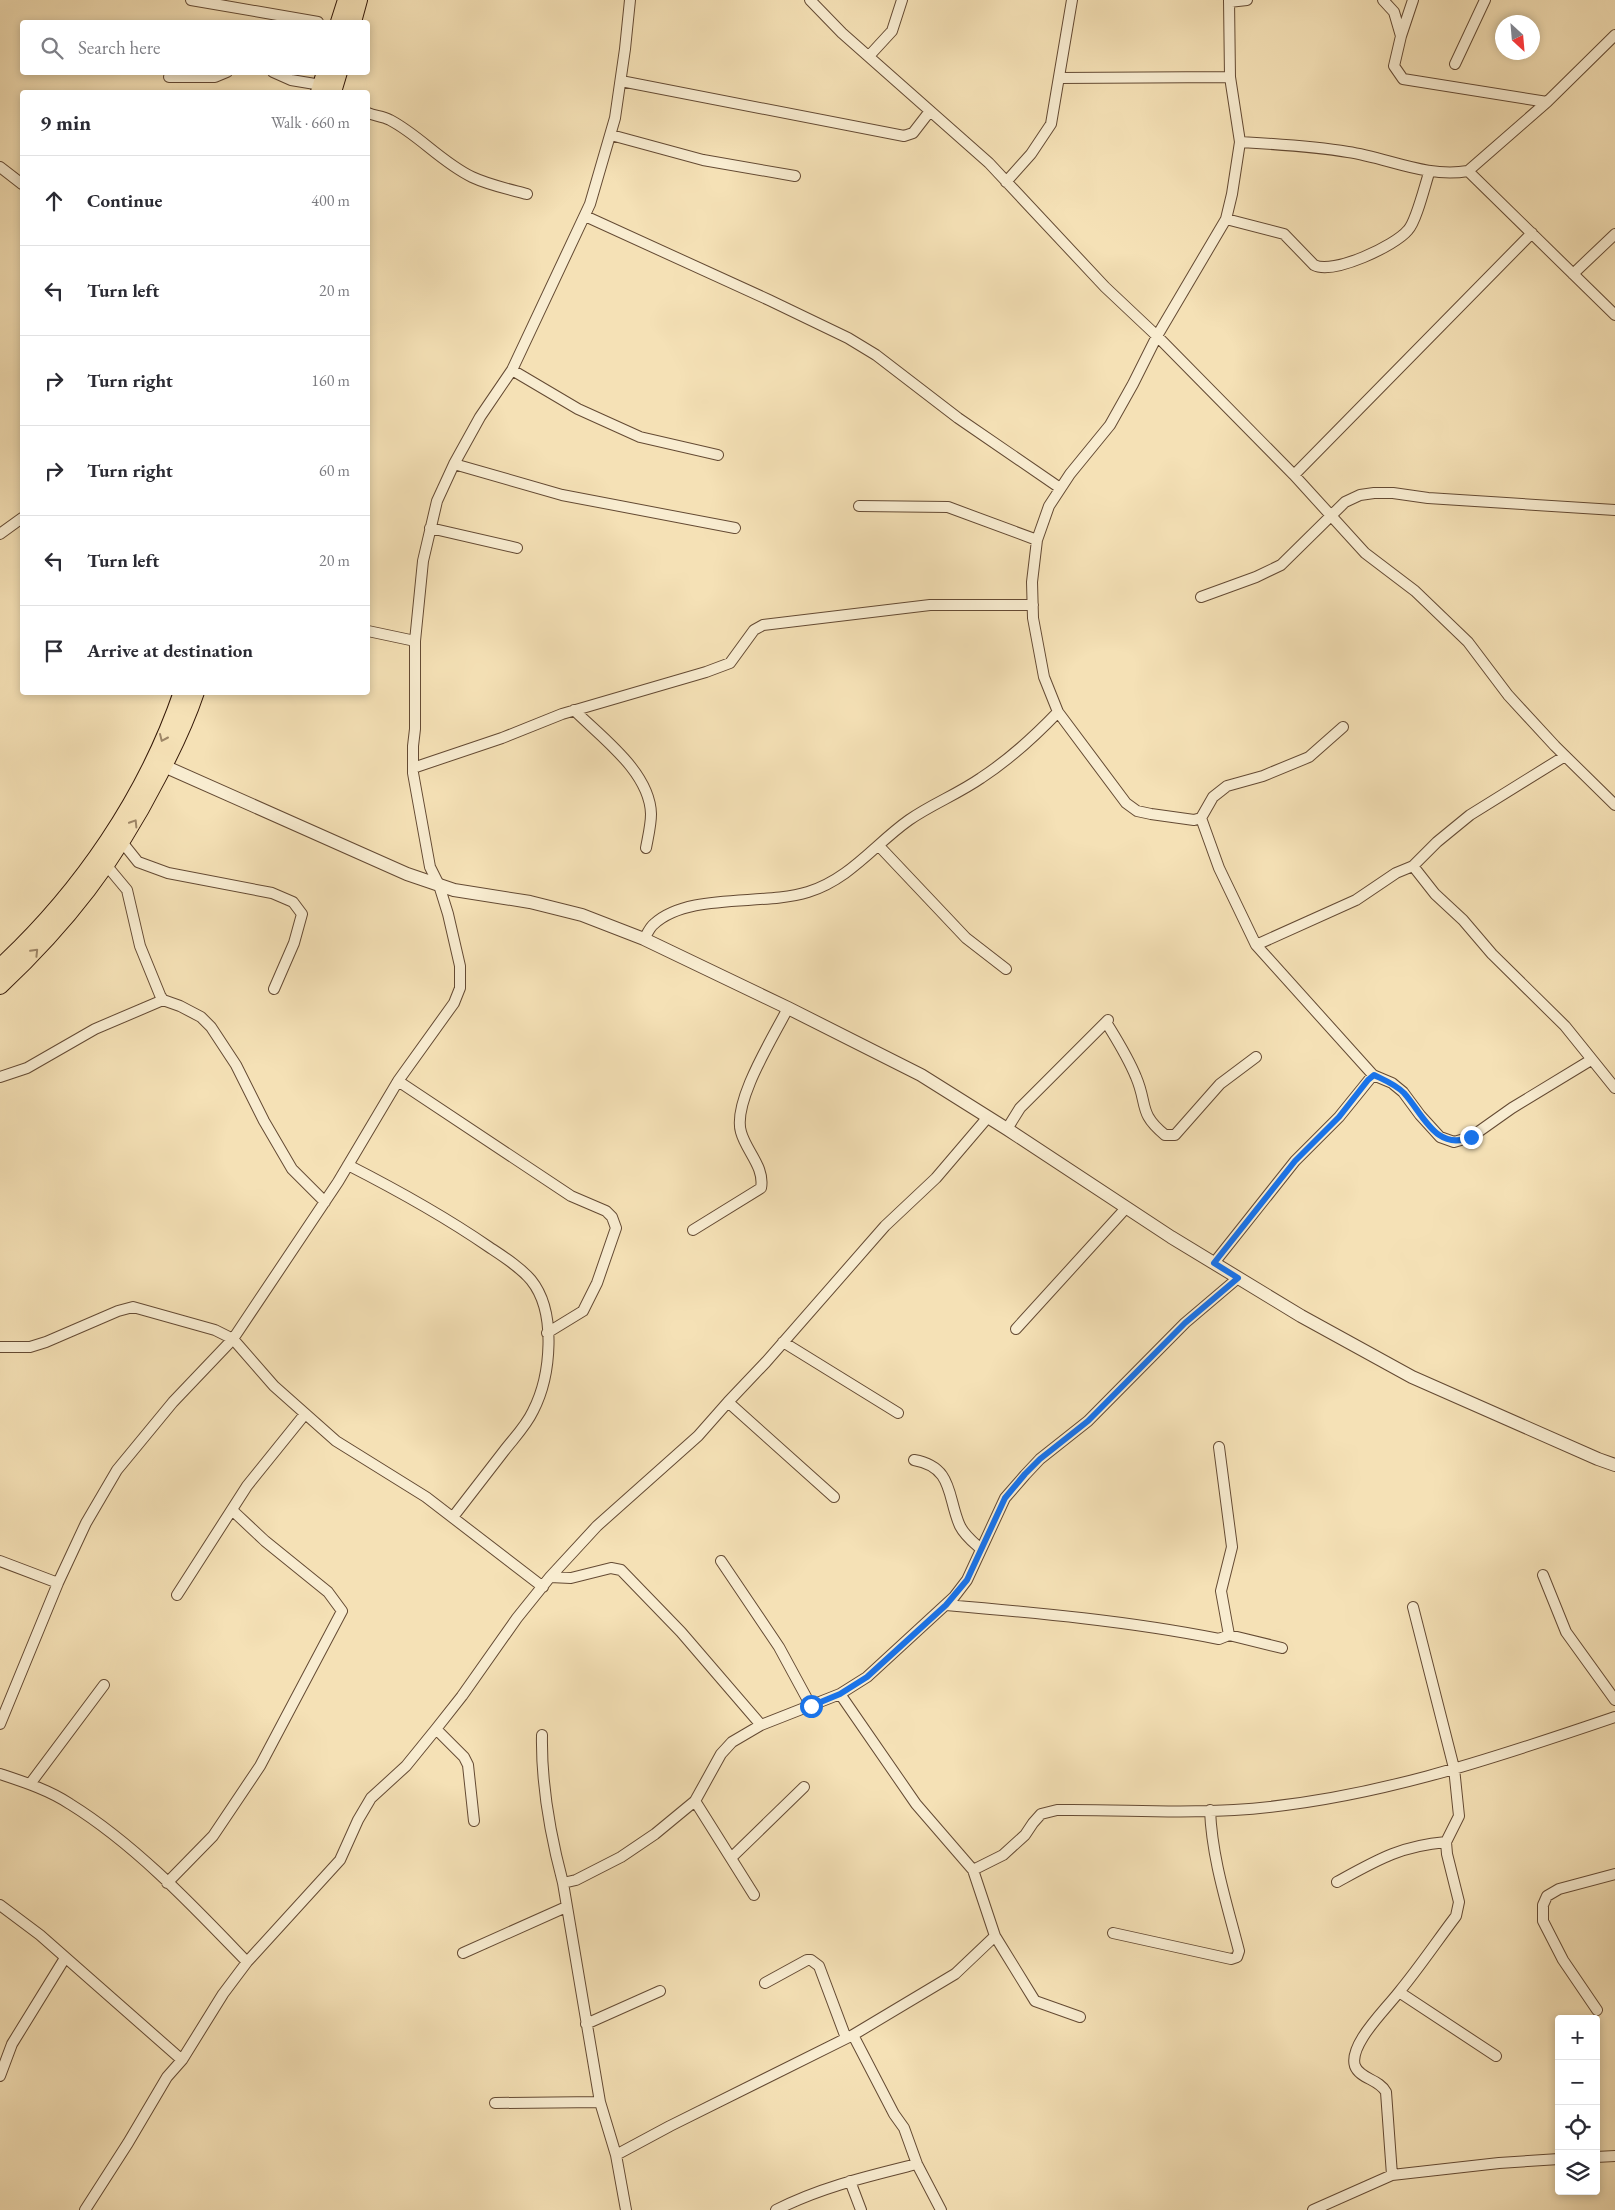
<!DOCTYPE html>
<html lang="en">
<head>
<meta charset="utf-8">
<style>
	:root { --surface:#fff; --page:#f7f7f7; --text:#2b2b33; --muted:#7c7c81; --line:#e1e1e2 }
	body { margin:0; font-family:"EB Garamond",serif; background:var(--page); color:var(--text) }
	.controls { position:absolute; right:15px; bottom:15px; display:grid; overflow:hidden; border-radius:5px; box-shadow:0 2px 8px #0003 }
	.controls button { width:45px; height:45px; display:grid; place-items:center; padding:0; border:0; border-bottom:1px solid var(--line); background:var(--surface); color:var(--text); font:25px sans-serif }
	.compass { position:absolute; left:1495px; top:15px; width:45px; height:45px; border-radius:50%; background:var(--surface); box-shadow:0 2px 8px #0003; rotate:154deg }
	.stop { position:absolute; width:15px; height:15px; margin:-11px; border:4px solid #1a73e8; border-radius:50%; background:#fff }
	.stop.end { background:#1a73e8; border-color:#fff; box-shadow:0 1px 5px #0008 }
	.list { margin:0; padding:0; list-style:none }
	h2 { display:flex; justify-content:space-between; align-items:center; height:65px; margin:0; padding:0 20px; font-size:21px }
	h2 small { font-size:16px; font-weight:400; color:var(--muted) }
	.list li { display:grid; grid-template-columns:32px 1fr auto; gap:15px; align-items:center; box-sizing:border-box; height:90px; padding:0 20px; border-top:1px solid var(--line) }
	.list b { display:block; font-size:19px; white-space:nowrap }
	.list em { font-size:16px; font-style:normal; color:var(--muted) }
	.icon { flex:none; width:28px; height:28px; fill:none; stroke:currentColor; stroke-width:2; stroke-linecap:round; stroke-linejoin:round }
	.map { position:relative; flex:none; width:1615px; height:2210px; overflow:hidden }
	.search { position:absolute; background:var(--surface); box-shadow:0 2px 8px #0003; left:20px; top:20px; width:350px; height:55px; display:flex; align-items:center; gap:12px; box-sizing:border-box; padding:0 18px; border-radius:5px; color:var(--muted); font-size:19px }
	.panel { position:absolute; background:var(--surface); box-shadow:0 2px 8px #0003; left:20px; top:90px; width:350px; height:605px; border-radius:5px }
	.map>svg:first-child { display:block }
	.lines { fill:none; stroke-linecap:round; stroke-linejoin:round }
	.minor-casing { stroke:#644a33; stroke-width:12 }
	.tertiary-casing { stroke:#644a33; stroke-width:14 }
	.primary-casing { stroke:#331707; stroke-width:18 }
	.minor { stroke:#f8ecd0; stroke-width:10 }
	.tertiary { stroke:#f8ecd0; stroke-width:12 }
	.primary { stroke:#f5e1b6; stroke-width:16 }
	.oneway { stroke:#9e8667 }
	.route { stroke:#1a73e8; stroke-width:6 }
</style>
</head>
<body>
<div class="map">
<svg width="1615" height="2210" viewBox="0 0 1615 2210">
	<rect width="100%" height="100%" fill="#f5e1b6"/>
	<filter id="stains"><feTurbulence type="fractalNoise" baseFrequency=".004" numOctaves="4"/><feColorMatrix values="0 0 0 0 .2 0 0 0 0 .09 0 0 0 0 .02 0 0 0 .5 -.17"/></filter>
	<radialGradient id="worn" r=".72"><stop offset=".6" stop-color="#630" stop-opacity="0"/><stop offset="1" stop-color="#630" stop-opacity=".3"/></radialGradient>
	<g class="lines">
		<defs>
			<path id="minor" d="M191,0L318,22
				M810,0L842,33L989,163L1105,287L1157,336L1294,475L1365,553L1415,591L1468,642L1508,695L1555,746L1615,805
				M1229,0L1230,77L1240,142L1232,194L1226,219L1157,336L1133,384L1110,425L1070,474L1049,506L1037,540L1032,582L1033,618L1044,677L1058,712L1126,803L1137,811L1151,814L1194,820L1201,818L1213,797L1227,786L1263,776L1309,757L1343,727
				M1383,0L1394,12L1401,36L1394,66L1403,79L1547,102
				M1229,2L1247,0
				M1401,36L1413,0
				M869,56L892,31L902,0
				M1455,64L1485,0
				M273,72L291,80L321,85
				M169,77H215L227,72
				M1059,78L1230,77
				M621,81L904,136L913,133L930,111
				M368,113C375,116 383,116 390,120C419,135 441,162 472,177C489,185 508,189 527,194
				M611,135L703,160L795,176
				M1240,142C1276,144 1312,146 1348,152C1389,158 1426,178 1468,171L1547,102L1615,35
				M0,167L22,184
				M1468,171L1615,315
				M1006,182L1031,154L1051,124L1072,0
				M585,216L769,300L848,338L876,355L958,418L1060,488
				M1226,219L1284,234L1314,265C1333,275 1395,246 1408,230C1416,222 1425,185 1429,173
				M1573,274L1615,234
				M512,370L578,409L640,437L718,455
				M454,464L562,495L735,528
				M1294,475L1532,233
				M859,506L948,507L1037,540
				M430,528L517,548
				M0,534L22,518
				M1201,597L1256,577L1281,565L1345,502L1360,495L1374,493H1393L1428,498L1615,510
				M368,631L415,641
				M574,710C601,737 650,772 651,814C651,825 648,837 646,848
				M413,768L502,738L562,714L706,672L730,663L754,630L763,625L930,605H1033
				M1201,818L1219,868L1256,945L1356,900L1396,873L1413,866L1437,842L1470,815L1565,756
				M122,842L138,862L168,873L272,893L293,902L302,914L294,943L274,989
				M879,846L966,938L1006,969
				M107,866L127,890L140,946L160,995L163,1000L180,1006L201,1017L211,1027L236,1065L264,1121L292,1169L325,1202
				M1413,866L1435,894L1463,920L1492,954L1565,1026L1615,1088
				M644,939C647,934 650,927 654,924C688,892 764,906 808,892C850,879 875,844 909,820C932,804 958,794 981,778C1010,759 1035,736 1058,712
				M1106,1022C1117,1040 1128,1057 1136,1077C1148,1105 1138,1113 1165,1135H1175L1220,1084L1256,1057
				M1373,1075L1392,1083L1403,1092L1420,1115L1440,1137L1454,1142L1471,1137L1512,1108L1591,1060
				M0,1077L27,1068L95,1029L163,1000
				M398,1081L571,1196L606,1211L612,1217L616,1228L597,1283L583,1311L547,1333
				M1007,1129L1020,1108L1108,1020
				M348,1165C397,1190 444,1216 489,1247C504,1257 520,1267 531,1280C557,1312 551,1376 533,1411C526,1426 514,1438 504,1451C487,1473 470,1495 453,1517
				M693,1230L761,1188C765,1167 746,1151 741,1132C732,1102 774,1036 788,1008
				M1214,1263L1295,1161L1339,1117L1373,1075L1256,945
				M1016,1329L1126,1208
				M783,1342L898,1413
				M0,1347H30L46,1342L118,1311L133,1307L215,1330L233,1339L274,1386L336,1441L426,1497L543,1587
				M728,1402L834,1497
				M1219,1447L1232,1547L1221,1591L1229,1635
				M914,1460C954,1467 947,1497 960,1526C965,1536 973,1542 981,1549
				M0,1561L58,1583
				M721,1561L779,1647L811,1706
				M1543,1575L1566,1632L1615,1700
				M550,1577L571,1578L611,1568L621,1570L681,1632L761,1725
				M177,1595L247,1486L305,1414
				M946,1605C1038,1613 1129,1621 1219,1639L1229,1635L1282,1648
				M840,1694L916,1804L973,1870
				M0,1724L58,1583L86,1523L117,1470L173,1402L233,1339L338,1182L398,1081L454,1003L460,988V966L448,914L439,885L430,867L413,773V746L415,729V641L423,561L437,501L454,464L480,417L512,370L590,204L615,118L625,49L630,0
				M436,1729L464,1757L468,1765L474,1821
				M542,1735C541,1786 550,1834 563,1883
				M0,1774C24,1782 49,1790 70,1804C136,1845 194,1907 247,1962
				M30,1784L104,1685
				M695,1801L754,1895
				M731,1858L804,1787
				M1337,1882C1377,1860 1400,1846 1446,1842
				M167,1883L213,1836L260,1766L342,1611L328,1592L265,1541L232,1510
				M0,1905L40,1935L182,2060
				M1113,1933L1231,1959L1237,1957L1239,1951C1227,1904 1212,1859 1210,1810
				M463,1953L566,1907
				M765,1983L807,1960H811L819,1966L846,2038
				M1399,1992L1496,2056
				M1597,2010L1563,1960L1543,1921V1905L1547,1896L1559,1889L1615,1874
				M1080,2017L1035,2001L995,1936L973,1870L1003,1855L1025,1835L1033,1823L1041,1814L1057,1810C1116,1809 1175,1814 1234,1810C1365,1802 1492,1759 1615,1717
				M586,2024L660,1991
				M853,2035L894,2114L904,2128L917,2164L941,2210
				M0,2076L12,2044L65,1958
				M495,2103L600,2102
				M616,2155L670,2126L853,2035L955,1974L995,1936
				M1596,2157L1615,2156
				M1392,2175L1386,2092C1379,2079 1360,2079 1355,2066C1352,2057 1358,2045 1363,2037C1373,2021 1387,2007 1399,1992C1419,1968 1437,1941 1456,1916L1459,1902L1447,1854L1446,1842L1459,1816L1454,1768L1413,1607
				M850,2181L861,2210
				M85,2210L128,2143L167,2077L182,2060L223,1994L247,1962L340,1860L358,1820L371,1798L406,1766L436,1729L462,1696L517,1618L550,1577L597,1526L698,1436L728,1402L766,1362L885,1226L936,1178L988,1117
				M626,2210L616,2155L600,2102L563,1883L576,1880L621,1857L655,1834L695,1801L721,1754L732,1742L761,1725L840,1694L867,1677L954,1597L967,1580L1005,1498L1025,1475L1040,1459L1088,1421L1185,1323L1238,1278
				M776,2210C821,2187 869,2176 917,2164
				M1313,2210L1392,2175L1499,2163L1559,2159"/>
			<path id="tertiary" d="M164,766L407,874L454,890L530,902L582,915L644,939L788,1008L921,1075L1007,1129L1171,1237L1301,1316L1412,1377L1598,1459L1615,1465"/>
			<path id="primary" d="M339,22L346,0
				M353,22L359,0
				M319,92L325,72
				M333,92L339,72
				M0,967C81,892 146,797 182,692
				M0,986C67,923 115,861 157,779C172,751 186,722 196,692"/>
		</defs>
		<!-- minor casing -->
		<use href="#minor" class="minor-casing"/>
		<!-- tertiary casing -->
		<use href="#tertiary" class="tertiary-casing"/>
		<!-- primary casing -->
		<use href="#primary" class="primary-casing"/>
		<!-- minor -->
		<use href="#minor" class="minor"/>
		<!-- tertiary -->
		<use href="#tertiary" class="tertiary"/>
		<!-- primary -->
		<use href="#primary" class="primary"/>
	</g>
	<!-- one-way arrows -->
	<defs><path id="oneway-chevron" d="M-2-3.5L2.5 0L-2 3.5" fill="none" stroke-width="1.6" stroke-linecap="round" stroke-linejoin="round" transform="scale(1.25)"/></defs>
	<g class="oneway">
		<use href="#oneway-chevron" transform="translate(163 738) rotate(114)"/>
		<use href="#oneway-chevron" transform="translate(134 823) rotate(-58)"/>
		<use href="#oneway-chevron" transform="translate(35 952) rotate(-46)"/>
	</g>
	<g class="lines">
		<!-- route -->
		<path class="route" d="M811,1706L840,1694L867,1677L946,1605L967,1580L1005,1498L1025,1474L1040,1459L1088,1421L1185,1323L1238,1278L1214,1263L1295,1161L1339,1117L1368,1080L1374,1075C1384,1080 1395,1084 1404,1093C1423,1114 1436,1152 1471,1137"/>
	</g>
	<rect width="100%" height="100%" filter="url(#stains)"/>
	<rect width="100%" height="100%" fill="url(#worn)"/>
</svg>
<div class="controls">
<button>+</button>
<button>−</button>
<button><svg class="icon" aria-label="locate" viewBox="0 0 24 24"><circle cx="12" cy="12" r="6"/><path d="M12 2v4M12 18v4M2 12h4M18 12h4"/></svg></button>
<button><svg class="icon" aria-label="layers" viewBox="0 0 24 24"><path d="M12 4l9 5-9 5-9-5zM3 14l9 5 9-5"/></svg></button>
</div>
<svg class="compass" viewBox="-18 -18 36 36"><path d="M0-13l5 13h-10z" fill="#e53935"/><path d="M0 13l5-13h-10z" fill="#7c7c81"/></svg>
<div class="stop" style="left:811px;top:1706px"></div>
<div class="stop end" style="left:1471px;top:1137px"></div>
<div class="search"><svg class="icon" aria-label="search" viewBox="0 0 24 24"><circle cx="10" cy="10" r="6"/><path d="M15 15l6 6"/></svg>Search here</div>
<section class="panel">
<h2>9 min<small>Walk · 660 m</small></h2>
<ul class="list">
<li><svg class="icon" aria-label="ahead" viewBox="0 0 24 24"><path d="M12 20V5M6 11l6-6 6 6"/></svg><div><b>Continue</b></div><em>400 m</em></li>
<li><svg class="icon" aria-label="left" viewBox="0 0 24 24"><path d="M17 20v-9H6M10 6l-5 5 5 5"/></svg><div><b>Turn left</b></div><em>20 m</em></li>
<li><svg class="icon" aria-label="right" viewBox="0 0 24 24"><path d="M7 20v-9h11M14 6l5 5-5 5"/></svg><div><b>Turn right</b></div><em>160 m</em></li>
<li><svg class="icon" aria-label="right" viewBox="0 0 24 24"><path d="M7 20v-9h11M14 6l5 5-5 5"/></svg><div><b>Turn right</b></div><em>60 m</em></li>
<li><svg class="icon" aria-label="left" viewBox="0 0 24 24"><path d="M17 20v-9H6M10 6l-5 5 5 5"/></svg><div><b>Turn left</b></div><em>20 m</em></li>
<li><svg class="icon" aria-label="arrive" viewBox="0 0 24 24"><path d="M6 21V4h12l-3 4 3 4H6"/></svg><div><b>Arrive at destination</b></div></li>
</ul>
</section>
</div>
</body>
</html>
